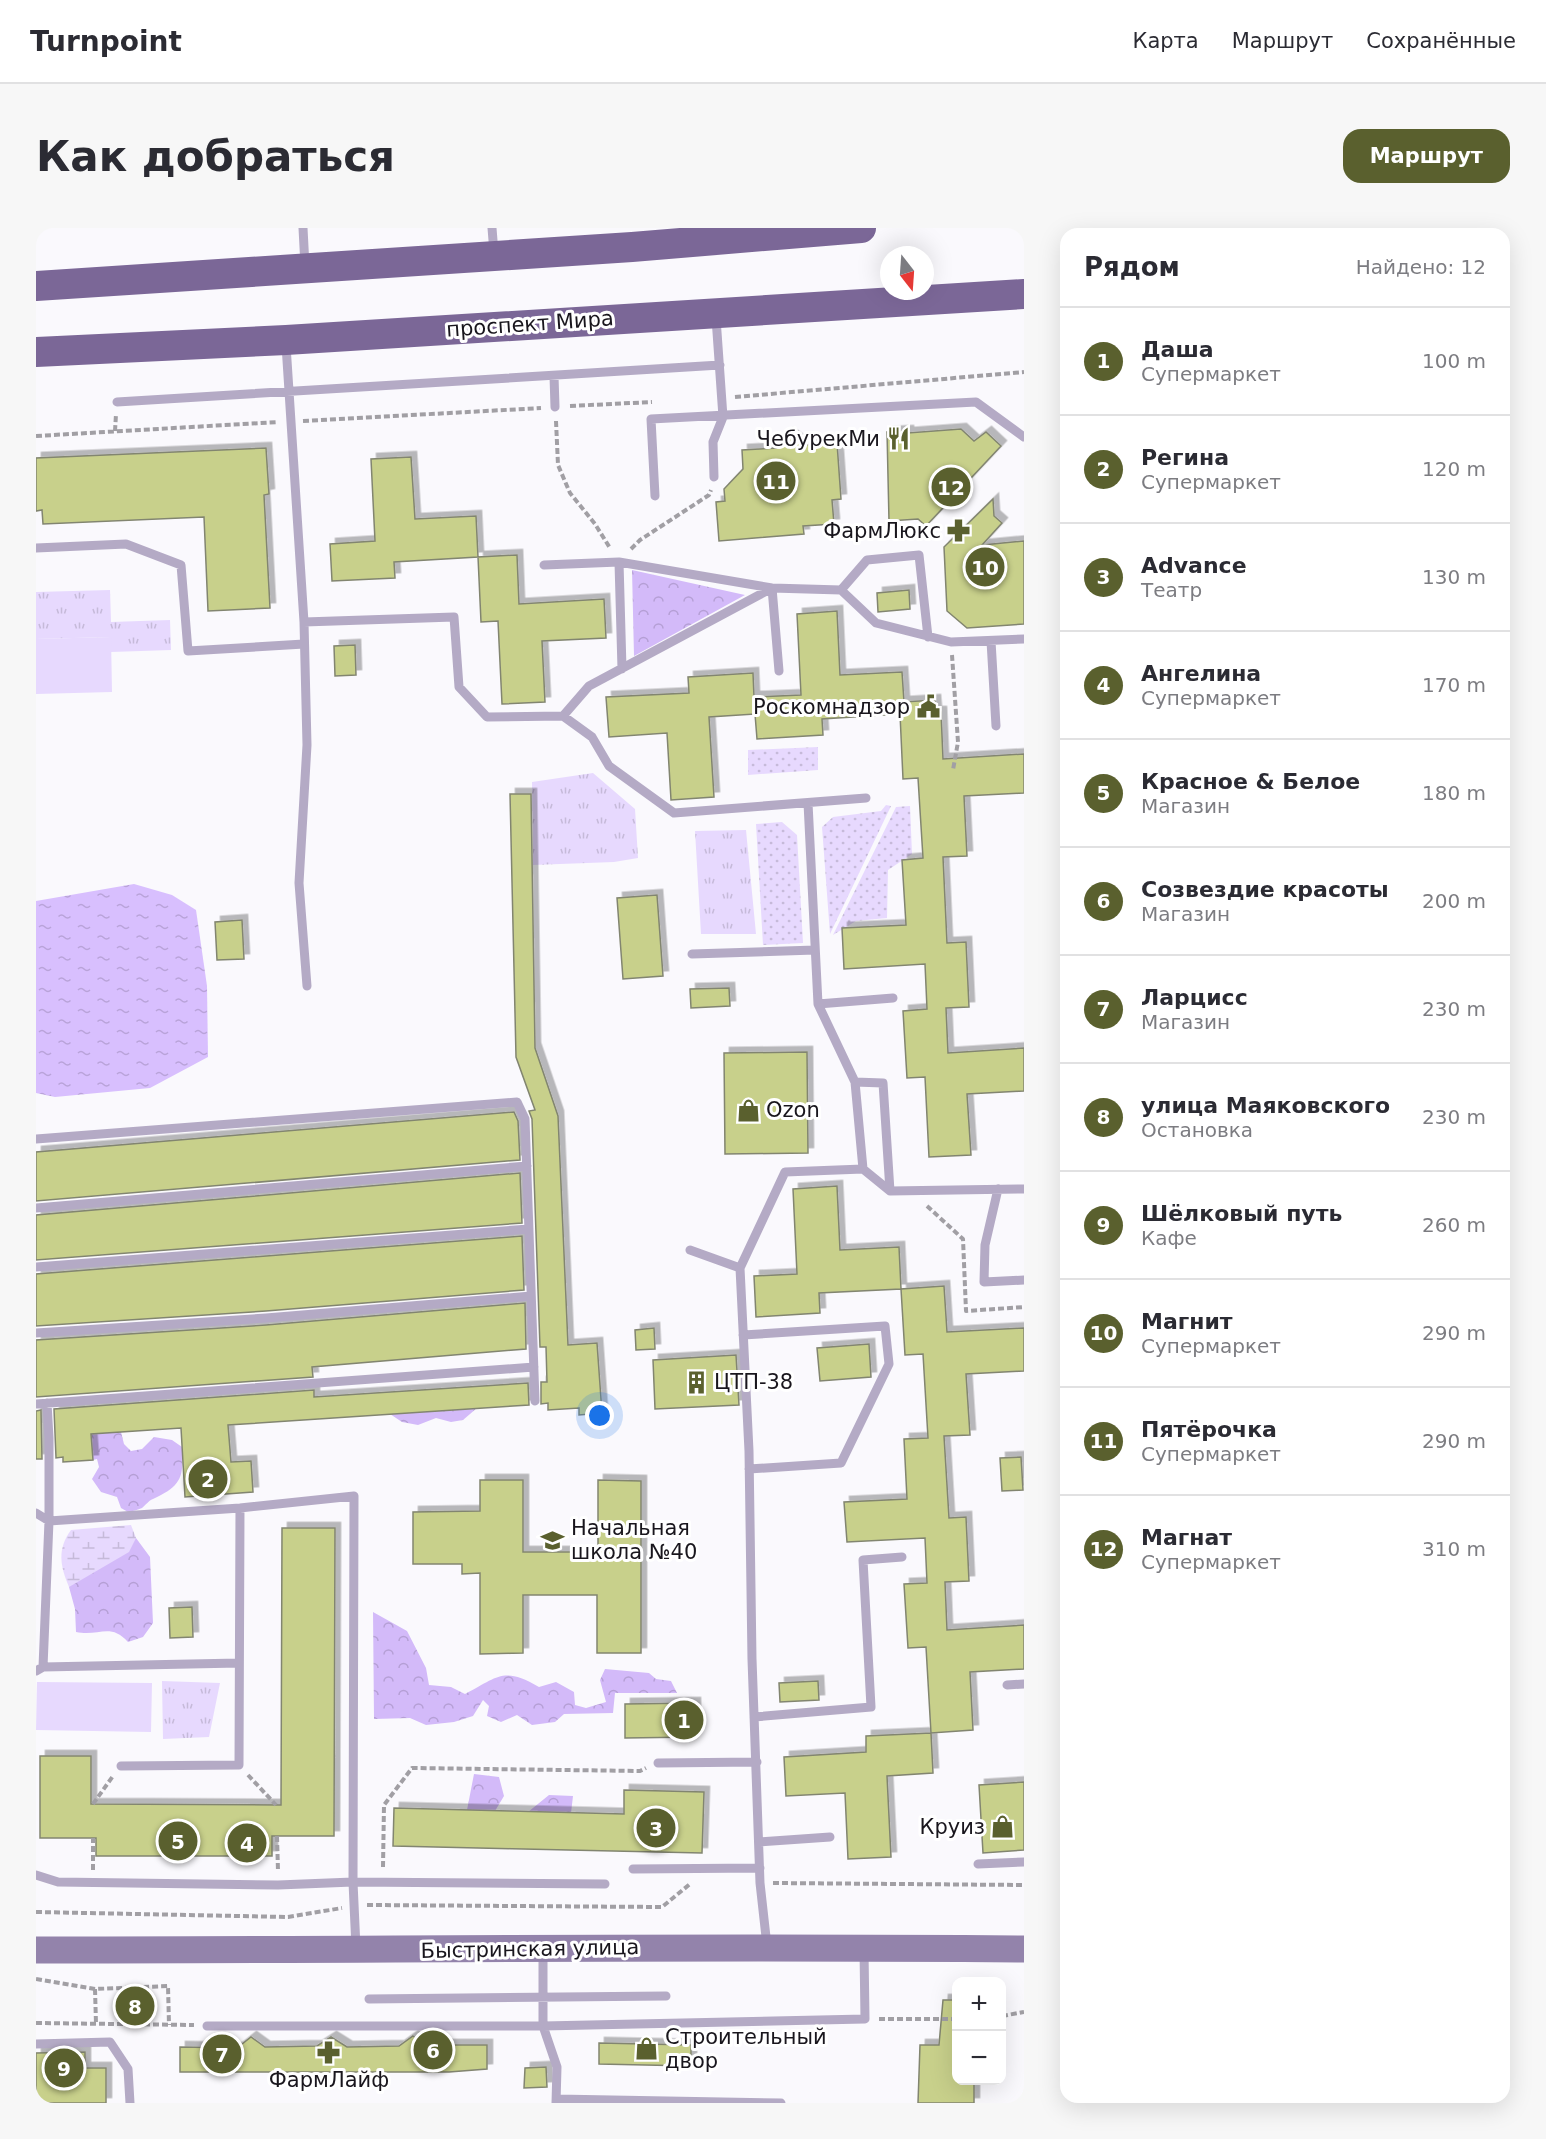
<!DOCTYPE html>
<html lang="ru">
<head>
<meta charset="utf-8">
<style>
	:root { --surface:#fff; --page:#f7f7f7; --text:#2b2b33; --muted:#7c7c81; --line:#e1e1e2; --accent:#5a602e }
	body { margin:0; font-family:"DejaVu Sans",sans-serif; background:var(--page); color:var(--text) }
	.controls { position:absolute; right:18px; bottom:18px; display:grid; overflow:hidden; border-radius:12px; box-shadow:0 6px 24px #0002 }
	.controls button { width:54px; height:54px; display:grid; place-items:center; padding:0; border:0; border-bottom:2px solid var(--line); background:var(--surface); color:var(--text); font:30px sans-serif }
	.compass { position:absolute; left:844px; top:18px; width:54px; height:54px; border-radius:50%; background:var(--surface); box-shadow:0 6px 24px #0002; rotate:163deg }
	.you { position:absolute; left:564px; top:1188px; width:21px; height:21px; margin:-15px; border:4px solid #fff; border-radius:50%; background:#1a73e8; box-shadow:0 0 0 9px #1a73e833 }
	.badge { display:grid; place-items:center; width:39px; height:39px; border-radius:50%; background:var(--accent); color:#fff; font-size:20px; font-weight:700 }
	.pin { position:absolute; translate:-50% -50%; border:3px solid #fff; box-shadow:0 2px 6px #0006 }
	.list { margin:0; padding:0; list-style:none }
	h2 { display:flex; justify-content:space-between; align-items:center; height:78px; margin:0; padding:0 24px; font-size:26px }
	h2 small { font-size:20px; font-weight:400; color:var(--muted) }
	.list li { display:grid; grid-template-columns:39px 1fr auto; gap:18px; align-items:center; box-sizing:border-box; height:108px; padding:0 24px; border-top:2px solid var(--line) }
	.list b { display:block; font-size:22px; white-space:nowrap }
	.list p { margin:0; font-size:20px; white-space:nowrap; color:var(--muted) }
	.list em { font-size:20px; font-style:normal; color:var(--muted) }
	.map { position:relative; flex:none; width:988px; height:1875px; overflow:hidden; border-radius:18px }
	header { display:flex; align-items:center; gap:36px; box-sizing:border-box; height:84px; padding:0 30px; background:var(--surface); border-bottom:2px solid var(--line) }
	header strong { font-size:28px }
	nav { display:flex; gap:33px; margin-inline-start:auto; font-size:21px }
	.intro { display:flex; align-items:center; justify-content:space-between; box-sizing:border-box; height:144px; padding:0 36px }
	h1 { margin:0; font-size:42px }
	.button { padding:15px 27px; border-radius:18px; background:var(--accent); color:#fff; font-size:21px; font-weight:700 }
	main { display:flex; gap:36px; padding:0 36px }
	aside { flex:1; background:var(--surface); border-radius:18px; box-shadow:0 6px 24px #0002 }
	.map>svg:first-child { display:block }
	.grass { fill:url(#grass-dots) }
	.forest { fill:url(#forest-crowns) }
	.wetland { fill:url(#wetland-marsh) }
	.park { fill:url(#park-tufts) }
	.garden { fill:#e7d9fe }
	.water { fill:url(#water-ripples) }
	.building { fill:#c8d08b; stroke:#828570; stroke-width:1.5; filter:url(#shadow) }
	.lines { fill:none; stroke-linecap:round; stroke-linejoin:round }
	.path { stroke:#a19fa4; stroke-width:4; stroke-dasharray:6 3; stroke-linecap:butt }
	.service { stroke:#b4aac5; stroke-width:9 }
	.secondary { stroke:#9383ab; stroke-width:27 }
	.primary { stroke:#7b6797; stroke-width:30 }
	.labels { text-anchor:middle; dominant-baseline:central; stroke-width:6; stroke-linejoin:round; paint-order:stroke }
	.street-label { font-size:21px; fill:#19161d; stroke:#fff }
	.poi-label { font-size:21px; fill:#19161d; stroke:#fff; text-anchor:end }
</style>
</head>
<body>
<header>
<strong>Turnpoint</strong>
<nav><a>Карта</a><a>Маршрут</a><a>Сохранённые</a></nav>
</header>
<div class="intro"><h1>Как добраться</h1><a class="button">Маршрут</a></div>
<main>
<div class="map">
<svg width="988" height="1875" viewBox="0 0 988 1875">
	<defs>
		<pattern id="grass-dots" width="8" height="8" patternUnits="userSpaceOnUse" patternTransform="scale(1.5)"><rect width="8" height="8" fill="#e7d9fe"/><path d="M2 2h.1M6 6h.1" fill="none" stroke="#c6bad9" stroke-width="1.8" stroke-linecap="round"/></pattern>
		<pattern id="forest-crowns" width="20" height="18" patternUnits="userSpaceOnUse" patternTransform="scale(1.5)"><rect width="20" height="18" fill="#d3baf9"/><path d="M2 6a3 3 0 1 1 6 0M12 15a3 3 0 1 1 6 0" fill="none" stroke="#b59fd5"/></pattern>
		<pattern id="wetland-marsh" width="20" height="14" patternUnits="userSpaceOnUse" patternTransform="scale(1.5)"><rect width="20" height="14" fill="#e7d9fe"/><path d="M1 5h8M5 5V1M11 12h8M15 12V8" fill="none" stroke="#c6bad9"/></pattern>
		<pattern id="park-tufts" width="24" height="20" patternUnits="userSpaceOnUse" patternTransform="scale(1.5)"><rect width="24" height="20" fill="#e7d9fe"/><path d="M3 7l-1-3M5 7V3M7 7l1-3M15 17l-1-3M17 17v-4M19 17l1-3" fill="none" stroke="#c6bad9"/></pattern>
		<pattern id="water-ripples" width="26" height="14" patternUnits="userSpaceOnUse" patternTransform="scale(1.5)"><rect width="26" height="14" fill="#d8bffe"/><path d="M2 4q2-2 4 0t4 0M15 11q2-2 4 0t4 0" fill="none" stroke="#b9a3d9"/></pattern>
		<filter id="shadow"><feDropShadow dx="5.5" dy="-5.5" stdDeviation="0" flood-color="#0004"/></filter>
	</defs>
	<rect width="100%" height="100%" fill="#faf9fd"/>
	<!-- grass -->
	<path class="grass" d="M782,519V542L712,547V522Z
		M850,577L855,578L794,706L786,599L797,589L845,583Z
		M874,578L876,626L852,642L851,690L820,693L797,707L860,579Z
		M746,594L761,607L767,715L727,717L720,596Z"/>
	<!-- forest -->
	<path class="forest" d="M596,342L709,367L598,428Z
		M441,1180L427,1192L415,1194L400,1190L382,1197L366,1194L354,1186Z
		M85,1204L88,1216L95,1223L106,1221L118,1209L136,1212L146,1219C148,1250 145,1258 117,1271C112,1273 110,1277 106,1280C102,1282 96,1283 92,1284L85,1280L81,1269L65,1264L56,1251L63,1239L61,1231L57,1232L55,1206Z
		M82,1302L100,1310L114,1329L117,1395L107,1409L92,1414C74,1394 63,1409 40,1404L39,1381L33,1359L43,1344Z
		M337,1384L371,1403L390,1440L393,1457L415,1459L429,1466C462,1449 467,1438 503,1459L520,1454L538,1464L539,1477L550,1480L570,1474L564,1452L569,1441L613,1445L620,1451L635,1453L641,1465H579L577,1485L528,1486L519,1494L496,1497L481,1487L465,1494L451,1488L453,1478L447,1472L437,1488L418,1494L390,1497L374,1490L338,1491Z
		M438,1546L463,1549L468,1568L459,1583L431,1582Z
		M513,1567L537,1568L535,1585L492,1584Z"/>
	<!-- wetland -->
	<path class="wetland" d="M95,1297L100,1310L93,1324L33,1359C24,1338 21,1321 35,1302Z"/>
	<!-- park -->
	<path class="park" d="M74,362L75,394L134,392L135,422L75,424V409L0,411V364Z
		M557,545L599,581L602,630L578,634L497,637L496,554Z
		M710,602L720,706H665L659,603Z
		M126,1453L184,1455L173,1509L127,1511Z"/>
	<!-- garden -->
	<path class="garden" d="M75,409L76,464L0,466V411Z
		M1,1454L116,1455L115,1504L0,1502Z"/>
	<!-- water -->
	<path class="water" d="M98,656L136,667L160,682L171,758L172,829L114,860L19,869L0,865V673Z"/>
	<!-- building -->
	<path class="building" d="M925,201L938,213L950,204L965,218L890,298L882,291L853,293L851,204L872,203V205Z
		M752,205L769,217L801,215L805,271L796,272L798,296L767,298L768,306L683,313L680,274L689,273L688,261L707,241L706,222L741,220Z
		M230,220L233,266L228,267L234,380L172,383L168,289L7,296L6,282L0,283V230Z
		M375,229L379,291L440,288L442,329L358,334L359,350L296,353L294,316L339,313L335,231Z
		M957,271L958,288L966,295L946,317L988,313V396L931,400L911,383L908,319Z
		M481,327L483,376L568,371L570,410L506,413L509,474L466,476L462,393L445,394L442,329Z
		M873,362L874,381L842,384L841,365Z
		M801,383L804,447L866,444L868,474L899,472L900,484H905L907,531L988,526V565L928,568L931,628L907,629L911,715L930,714L933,779L910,780L912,825L988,820V863L931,866L935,927L893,929L889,849L871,850L867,783L891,781L889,736L808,741L806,700L870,697L866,632L887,630L882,550L867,551L864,486L786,491L787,507L721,511L719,486L673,489L678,569L635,572L631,505L573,509L570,469L653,465L652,449L717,445L718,469L765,467L761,386Z
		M319,417L320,447L299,448L298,418Z
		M474,566H495L499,820L522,888L532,1117L561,1115L566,1185L543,1187V1180L512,1182V1175L505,1176V1154H511L510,1119H504L496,891L493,883L499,882L480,829Z
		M621,667L627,748L587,751L581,670Z
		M206,692L208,731L181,732L179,694Z
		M693,760L694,778L655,780L654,761Z
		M771,824L772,925L689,926L688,825Z
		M478,884L482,893L484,932L0,973V924Z
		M484,945L486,995L0,1032V987Z
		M801,958L804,1022L863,1019L865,1061L783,1065L784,1085L720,1089L718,1048L761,1046L757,961Z
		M486,1008L488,1062L230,1083L0,1098V1046Z
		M908,1058L911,1104L988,1100V1143L930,1146L934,1207L908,1208L913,1290L930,1289L933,1353L909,1354L911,1402L988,1397V1441L934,1444L937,1502L895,1505L890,1419L872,1420L868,1356L891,1355L889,1310L811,1314L808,1274L871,1271L868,1211L892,1210L887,1126L869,1127L865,1061Z
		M489,1075L490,1121L276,1139L277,1149L0,1169V1112L230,1097Z
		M618,1100L619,1121L600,1122L599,1102Z
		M833,1116L835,1149L784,1153L781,1120Z
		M700,1127L703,1177L619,1181L617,1132Z
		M492,1155L493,1177L192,1197L195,1234L215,1233L217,1264L149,1269L145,1200L55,1206L57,1232L27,1234V1229L20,1230L18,1181L278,1162V1169Z
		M5,1182L6,1231H0V1183Z
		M985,1229L987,1262L966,1263L964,1230Z
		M444,1252H487V1324H562V1252L605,1253V1425H561V1367H487V1425L444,1426V1345L426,1346V1336H377V1284L444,1283Z
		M246,1300H299L298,1608H236V1628H60V1610H4V1528H55V1576L245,1577Z
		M156,1379L157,1409L134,1410L133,1380Z
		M782,1453L783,1472L744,1474L743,1455Z
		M659,1475V1509L589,1510V1476Z
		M895,1505L897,1545L851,1548L855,1629L812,1631L809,1565L750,1568L748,1529L830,1524V1508Z
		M988,1554V1622L947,1625L943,1557Z
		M588,1562L668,1564L666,1625L357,1618L358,1580L588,1586Z
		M907,1772H918L921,1852H938V1875H882L884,1817H903Z
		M377,1808L390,1817H451V1841L413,1844H144V1819L201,1820L215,1809L229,1819L281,1818L295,1809L311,1819L363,1818Z
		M563,1815L655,1817V1838L563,1836Z
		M49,1824V1840H70V1875H0V1825Z
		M510,1839L511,1859L488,1860L489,1840Z"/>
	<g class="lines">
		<!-- path -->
		<path class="path" d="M699,169L988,144
			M534,178L616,174
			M267,193L505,180
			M520,193L522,237L534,265L559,296L574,320
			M79,203L80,186
			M0,208L242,194
			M595,321L604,312L673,267L675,262
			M916,427L922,514L917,542
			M891,978L927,1011L930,1083L988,1079
			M212,1547L240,1577
			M57,1576L77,1548
			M241,1608L242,1643
			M347,1639L348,1577L376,1540L604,1543L610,1540
			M57,1642V1610
			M737,1655L988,1657
			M331,1677L626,1679L654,1656
			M0,1684L252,1689L306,1680
			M0,1751L59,1761L132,1758L133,1797
			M59,1761L60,1796
			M966,1788L988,1784
			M843,1791H921
			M0,1795L158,1797"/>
		<!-- service -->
		<path class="service" d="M267,0L269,38
			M456,0L458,25
			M250,117L268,394L271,517L263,655L271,758
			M518,148L519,179
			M81,174L684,137
			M678,249L677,214L687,189L680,90
			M619,268L615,191L940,174L988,209
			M0,320L90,316L145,337L152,423L268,416
			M583,334L586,441
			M508,337L583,334L736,360L805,362L840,395L915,414L988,411
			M736,360L743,443
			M805,362L831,332L883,327L892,409
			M268,394L418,389L423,459L451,489L527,488L553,458L736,360
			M955,413L960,498
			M527,488L556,509L573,538L638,585L830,570
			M772,575L782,776L819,854L827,941
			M656,726L779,722
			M782,776L857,770
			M819,854L847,855L854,963
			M0,911L481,874L489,891L499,1173
			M962,961L949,1017L948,1054L988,1052
			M0,980L491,938
			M654,1022L704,1040
			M0,1039L493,1001
			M0,1105L230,1090L495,1068
			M707,1107L849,1098L853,1136L805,1235L713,1241
			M0,1176L498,1139
			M0,1285L13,1293L204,1280L318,1268L317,1654L320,1720
			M7,1439L203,1435
			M0,1443L7,1439L13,1293V1210L11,1175
			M971,1457L988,1456
			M718,1489L835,1479L827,1332L866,1329
			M622,1535L721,1534
			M85,1538L203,1537L204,1280
			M724,1614L794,1609
			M942,1636L988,1634
			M597,1641L724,1640
			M0,1647L22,1654L242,1657L317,1654L569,1656
			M731,1718L724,1655L716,1431L713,1223L704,1040L749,944L827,941L854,963L988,961
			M507,1724V1798L521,1839L520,1875
			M333,1771L630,1768
			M171,1798H507L829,1791L828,1722
			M0,1816L74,1814L92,1841L94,1875
			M521,1871L745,1875"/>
		<!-- secondary -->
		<path class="secondary" d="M0,1722C329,1722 659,1718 988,1721"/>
		<!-- primary -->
		<path class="primary" d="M0,58L596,19L825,0
			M0,124L250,112L988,66"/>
	</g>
	<!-- icons -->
	<defs>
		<symbol id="restaurant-bare" viewBox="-9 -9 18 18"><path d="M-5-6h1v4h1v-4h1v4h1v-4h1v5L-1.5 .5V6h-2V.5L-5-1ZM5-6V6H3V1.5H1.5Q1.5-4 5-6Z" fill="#5a602e" stroke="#fff" stroke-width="2.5" paint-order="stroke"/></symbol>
		<symbol id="pharmacy-bare" viewBox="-9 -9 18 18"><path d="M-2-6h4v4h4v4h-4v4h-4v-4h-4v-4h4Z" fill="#5a602e" stroke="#fff" stroke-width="2.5" paint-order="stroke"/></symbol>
		<symbol id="civic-bare" viewBox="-9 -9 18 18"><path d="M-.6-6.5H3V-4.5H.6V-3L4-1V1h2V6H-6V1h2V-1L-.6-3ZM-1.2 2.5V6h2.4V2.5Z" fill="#5a602e" stroke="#fff" stroke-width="2.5" paint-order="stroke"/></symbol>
		<symbol id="shop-bare" viewBox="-9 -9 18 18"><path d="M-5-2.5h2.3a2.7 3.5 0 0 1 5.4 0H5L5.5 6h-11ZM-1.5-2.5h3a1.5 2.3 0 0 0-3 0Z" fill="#5a602e" stroke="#fff" stroke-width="2.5" paint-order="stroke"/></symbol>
		<symbol id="building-bare" viewBox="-9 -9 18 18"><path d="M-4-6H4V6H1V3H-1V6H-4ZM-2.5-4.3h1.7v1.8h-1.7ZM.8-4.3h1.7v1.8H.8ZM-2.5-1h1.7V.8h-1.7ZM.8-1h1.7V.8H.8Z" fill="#5a602e" stroke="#fff" stroke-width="2.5" paint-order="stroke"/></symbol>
		<symbol id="school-bare" viewBox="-9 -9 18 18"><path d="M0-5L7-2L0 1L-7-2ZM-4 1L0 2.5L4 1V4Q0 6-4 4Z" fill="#5a602e" stroke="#fff" stroke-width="2.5" paint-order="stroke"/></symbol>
	</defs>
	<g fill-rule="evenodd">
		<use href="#restaurant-bare" x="846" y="194" width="33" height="33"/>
		<use href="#pharmacy-bare" x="906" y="286" width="33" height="33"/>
		<use href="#civic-bare" x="876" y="462" width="33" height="33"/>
		<use href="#shop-bare" x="696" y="866" width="33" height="33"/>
		<use href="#building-bare" x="644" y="1138" width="33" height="33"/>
		<use href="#school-bare" x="500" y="1296" width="33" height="33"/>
		<use href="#shop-bare" x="950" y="1582" width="33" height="33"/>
		<use href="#shop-bare" x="594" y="1804" width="33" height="33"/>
		<use href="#pharmacy-bare" x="276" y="1808" width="33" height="33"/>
	</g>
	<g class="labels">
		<!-- street labels -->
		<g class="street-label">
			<text transform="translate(494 96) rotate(-4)">проспект Мира</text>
			<text transform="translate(494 1721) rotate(-1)">Быстринская улица</text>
		</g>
		<!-- poi labels -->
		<g class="poi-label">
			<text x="844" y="211">ЧебурекМи</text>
			<text x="905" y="303">ФармЛюкс</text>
			<text x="874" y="479">Роскомнадзор</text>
			<text x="730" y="882" text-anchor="start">Ozon</text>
			<text x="678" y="1154" text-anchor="start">ЦТП-38</text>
			<text x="535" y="1300" text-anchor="start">Начальная<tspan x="535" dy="24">школа №40</tspan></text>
			<text x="949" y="1599">Круиз</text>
			<text x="629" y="1809" text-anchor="start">Строительный<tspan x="629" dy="24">двор</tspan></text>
			<text x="293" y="1852" text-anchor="middle">ФармЛайф</text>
		</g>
	</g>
</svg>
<div class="controls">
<button>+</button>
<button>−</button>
</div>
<svg class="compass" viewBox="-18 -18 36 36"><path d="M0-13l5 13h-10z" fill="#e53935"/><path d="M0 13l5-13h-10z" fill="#7c7c81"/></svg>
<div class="you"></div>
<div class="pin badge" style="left:648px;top:1492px">1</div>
<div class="pin badge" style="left:172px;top:1251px">2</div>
<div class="pin badge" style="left:620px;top:1600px">3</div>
<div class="pin badge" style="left:211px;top:1615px">4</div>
<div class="pin badge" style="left:142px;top:1613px">5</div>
<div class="pin badge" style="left:397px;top:1822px">6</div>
<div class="pin badge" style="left:186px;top:1826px">7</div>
<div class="pin badge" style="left:99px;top:1778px">8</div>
<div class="pin badge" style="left:28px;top:1840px">9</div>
<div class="pin badge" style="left:949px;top:339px">10</div>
<div class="pin badge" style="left:740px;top:253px">11</div>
<div class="pin badge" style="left:915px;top:259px">12</div>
</div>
<aside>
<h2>Рядом<small>Найдено: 12</small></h2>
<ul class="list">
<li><span class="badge">1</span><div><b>Даша</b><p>Супермаркет</p></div><em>100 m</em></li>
<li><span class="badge">2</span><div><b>Регина</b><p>Супермаркет</p></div><em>120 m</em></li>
<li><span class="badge">3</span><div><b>Advance</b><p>Театр</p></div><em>130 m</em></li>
<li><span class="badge">4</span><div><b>Ангелина</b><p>Супермаркет</p></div><em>170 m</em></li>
<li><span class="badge">5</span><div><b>Красное &amp; Белое</b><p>Магазин</p></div><em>180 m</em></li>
<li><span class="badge">6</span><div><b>Созвездие красоты</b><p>Магазин</p></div><em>200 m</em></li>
<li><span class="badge">7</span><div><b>Ларцисс</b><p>Магазин</p></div><em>230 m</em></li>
<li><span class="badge">8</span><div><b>улица Маяковского</b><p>Остановка</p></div><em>230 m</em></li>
<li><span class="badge">9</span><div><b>Шёлковый путь</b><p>Кафе</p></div><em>260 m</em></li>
<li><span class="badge">10</span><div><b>Магнит</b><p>Супермаркет</p></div><em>290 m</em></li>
<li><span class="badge">11</span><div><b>Пятёрочка</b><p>Супермаркет</p></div><em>290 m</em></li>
<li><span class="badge">12</span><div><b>Магнат</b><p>Супермаркет</p></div><em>310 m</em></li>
</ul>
</aside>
</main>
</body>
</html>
